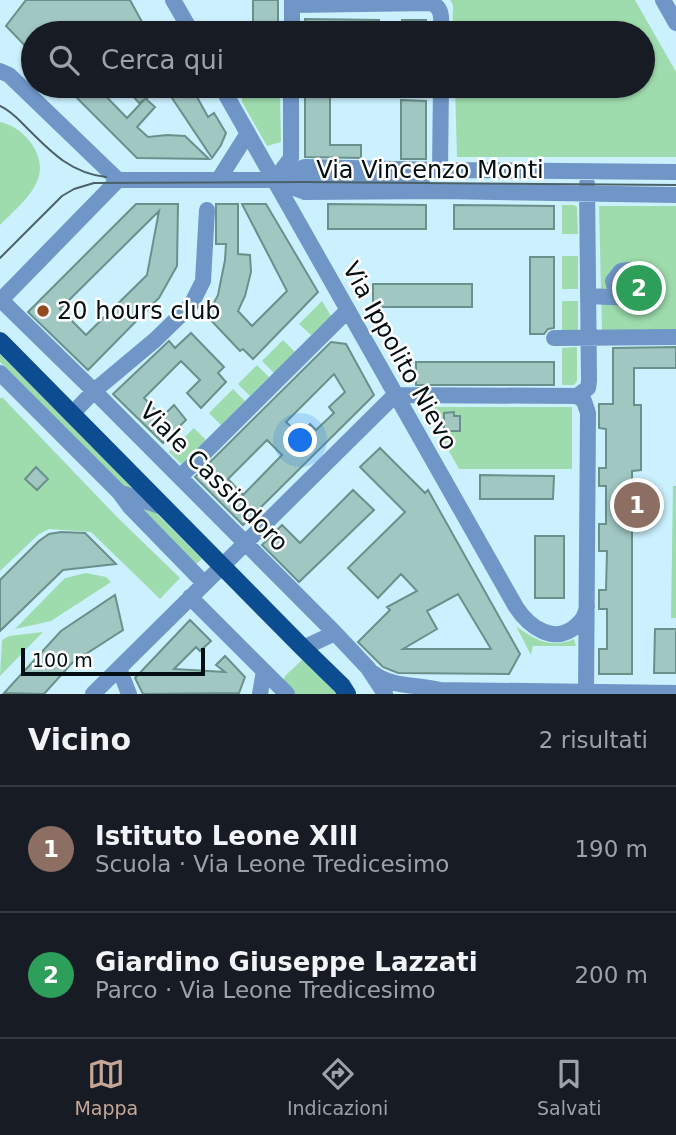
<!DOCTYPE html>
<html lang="it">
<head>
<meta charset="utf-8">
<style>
	:root { --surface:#171b24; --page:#242831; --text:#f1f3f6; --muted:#9ea1a6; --line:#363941; --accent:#c5a797 }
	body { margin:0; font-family:"DejaVu Sans",sans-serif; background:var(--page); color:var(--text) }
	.scale { position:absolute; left:21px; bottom:18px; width:184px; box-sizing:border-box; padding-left:7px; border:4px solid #030f13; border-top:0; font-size:19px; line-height:24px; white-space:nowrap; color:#030f13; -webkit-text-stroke:5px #fff; paint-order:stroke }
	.you { position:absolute; left:301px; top:441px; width:24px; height:24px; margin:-18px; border:5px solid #fff; border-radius:50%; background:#1a73e8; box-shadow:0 0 0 10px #1a73e833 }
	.badge { display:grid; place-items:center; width:46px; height:46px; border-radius:50%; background:var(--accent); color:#fff; font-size:23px; font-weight:700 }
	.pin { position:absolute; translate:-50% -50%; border:4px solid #fff; box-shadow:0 2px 7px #0006 }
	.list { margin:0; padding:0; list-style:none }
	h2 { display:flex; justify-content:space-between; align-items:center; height:91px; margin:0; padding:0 28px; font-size:30px }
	h2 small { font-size:23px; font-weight:400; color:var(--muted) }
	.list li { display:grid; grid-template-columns:46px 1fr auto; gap:21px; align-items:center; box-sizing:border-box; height:126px; padding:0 28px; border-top:2px solid var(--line) }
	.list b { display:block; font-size:26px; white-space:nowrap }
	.list p { margin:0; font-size:23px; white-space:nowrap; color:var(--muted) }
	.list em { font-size:23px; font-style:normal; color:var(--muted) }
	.icon { flex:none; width:38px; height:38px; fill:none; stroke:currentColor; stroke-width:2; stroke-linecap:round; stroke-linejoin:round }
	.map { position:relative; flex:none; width:676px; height:694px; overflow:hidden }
	.search { position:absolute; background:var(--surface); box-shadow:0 2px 5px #0004; left:21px; right:21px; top:21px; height:77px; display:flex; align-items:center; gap:18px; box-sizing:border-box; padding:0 24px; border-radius:38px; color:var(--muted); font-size:26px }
	.sheet { height:343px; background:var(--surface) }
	nav { display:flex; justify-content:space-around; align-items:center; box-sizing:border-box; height:98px; border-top:2px solid var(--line); background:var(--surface); font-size:19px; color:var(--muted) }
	nav a { display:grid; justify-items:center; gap:4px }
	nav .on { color:var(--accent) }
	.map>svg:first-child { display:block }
	.green { fill:#9edcad }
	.building { fill:#a0c7c2; stroke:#6a908b; stroke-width:2; fill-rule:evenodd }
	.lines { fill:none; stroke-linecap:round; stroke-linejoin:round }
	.minor { stroke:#6f96c7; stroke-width:16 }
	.major { stroke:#0c4d91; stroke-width:18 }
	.tram { stroke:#4b6168; stroke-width:2 }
	.poi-dot { fill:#904b22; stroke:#fff; stroke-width:2.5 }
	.labels { text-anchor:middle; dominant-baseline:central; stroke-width:5; stroke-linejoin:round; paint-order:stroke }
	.street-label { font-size:24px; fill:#030f13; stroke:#fff }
	.poi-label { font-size:24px; fill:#030f13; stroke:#fff; text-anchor:start }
</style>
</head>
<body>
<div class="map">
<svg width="676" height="694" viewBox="0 0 676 694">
	<rect width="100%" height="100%" fill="#cbf1fe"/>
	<!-- green -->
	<path class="green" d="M450,0H635L676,72V157H457L455,86H643V33H452L453,5Z
		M246,91H274L280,96L281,142L267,146L242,102V94Z
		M0,122C13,125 23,132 31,143C56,178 23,202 0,225Z
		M562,205H574L577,207L578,234H562Z
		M599,206H676V331L602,332Z
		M562,256H578V289H562Z
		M322,301L331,316L311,335L299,324Z
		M562,301H578V334H562Z
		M283,340L295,352L274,373L262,361Z
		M577,347V381L574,385H562V348Z
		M0,354L140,494L124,488L0,362Z
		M257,365L269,377L250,396L238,384Z
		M233,389L245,401L221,425L209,413Z
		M2,397L118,518L180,578L160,599L91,532L49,529L39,534L0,571V399Z
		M424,407H572V469H459Z
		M194,428L206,440L181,464L169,452Z
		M673,486H676V618H671Z
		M135,504L153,510L202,559L195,565Z
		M86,573L106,577L111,582L51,621L15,629L65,578Z
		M516,626C534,640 552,649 574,639L576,646H533L531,655Z
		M43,632L0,676L2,640L9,636Z
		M303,659L337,694H294L283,681L285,676Z"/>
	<!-- building -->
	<path class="building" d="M26,0H130L148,33H33V54L6,26Z
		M253,0H278V33H253Z
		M305,19L379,20V33H305Z
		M402,20H426V33H402Z
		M65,86H96L127,118L145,99L139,103L131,94L146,86H164L146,99L155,107L137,127L148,137L167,135L185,136L209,159L137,158Z
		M164,86H191L208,117L214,113L226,133L221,145L212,158Z
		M305,86H330V145H361V158L305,157Z
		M401,100L426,101V159H401Z
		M136,204H178L177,266L159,298L88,370L28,312ZM159,211L147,275L86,335L60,309Z
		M216,204H238V254L250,255L251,272L245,296L238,311L252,326L287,291L242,204H266L318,292L253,359L243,349L240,351L207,316L218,295L225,260L226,244H216Z
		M328,204L426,205V229H328Z
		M454,205L554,206V229H454Z
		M530,257H554V328L548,329L544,334H530Z
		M373,284H472V307H373Z
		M191,333L224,367L218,373L226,382L201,408L187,393L200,380L181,361L144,398L162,417L174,405L186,420L163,443L113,394L169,341L175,348Z
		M331,342L346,344L374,395L243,525L195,477ZM334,374L345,392L329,407L334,413L316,430L310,424L300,435L286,422ZM267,440L282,455L243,495L228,479Z
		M676,347V368H634V405H641V470L632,471V674H599V649H607V609H599V590H606L607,551H599V524H606V486H599V468H606V429L599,428V404H613V348Z
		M416,362H554V385H416Z
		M454,412V416H460V431H444V413Z
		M380,448L425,493L428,490L520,654L509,674L398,673L383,667L358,642L390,610L387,607L417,591L401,574L378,598L348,568L405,512L360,467ZM458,594L491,649H403L437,629L427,611Z
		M36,467L48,479L37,490L25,479Z
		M480,475L554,476L553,499H480Z
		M353,490L374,510L299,582L262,545L282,525L300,543Z
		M61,532L85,533L116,564L63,570L0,631V580L39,541L49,534Z
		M535,536H564V598H535Z
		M115,595L123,630L72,663L44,694L4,693L61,631Z
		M190,620L211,641L200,651L196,647L174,669L225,672L216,665L225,656L245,677L239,693L143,694L135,678Z
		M655,629H676V673H654Z"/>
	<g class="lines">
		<!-- minor -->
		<path class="minor" d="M173,0L192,33
			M663,0L676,23
			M292,5L431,3C444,8 441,21 441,33
			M292,33V0
			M0,71L9,75L118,180
			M221,86L516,607C529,627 555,646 577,625C583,620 586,614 587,606
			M440,170L441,86
			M276,178L291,158V86
			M219,179L248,133
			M118,180H274L305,192L440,191L676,195
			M274,180L305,167L440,170L676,172
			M284,180L422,181
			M588,296L631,298L641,289L642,280L630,270L621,271L613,281L616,292
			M1,300L94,391L335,633L368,668L385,694
			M0,301L118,180
			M554,338L676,337
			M0,373L119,492L130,507L204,583
			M395,395L577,396
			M577,396L584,401L588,413L586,694
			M577,396L588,388L589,381L587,184
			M72,414L94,391L155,340L191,305L203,281L207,210
			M180,477L348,310
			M119,492L165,508
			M190,597L287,694
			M303,648L335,633
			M119,668L129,694
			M372,672C391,688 417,684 440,690L676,693
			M93,694L395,395
			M260,694L264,671"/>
		<!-- major -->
		<path class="major" d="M0,341L303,648L342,686L347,694"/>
		<!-- tram -->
		<path class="tram" d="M0,106C11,111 18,119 26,127C50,151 70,173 106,177
			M0,258L62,196L74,189L94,183L305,182L676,185"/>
	</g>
	<!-- markers -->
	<circle class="poi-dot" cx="43" cy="311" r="7"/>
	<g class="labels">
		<!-- street labels -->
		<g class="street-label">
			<text x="430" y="170">Via Vincenzo Monti</text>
			<text transform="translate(400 356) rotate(61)">Via Ippolito Nievo</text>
			<text transform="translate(214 477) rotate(45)">Viale Cassiodoro</text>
		</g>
		<!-- poi labels -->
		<g class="poi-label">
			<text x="57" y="311">20 hours club</text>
		</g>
	</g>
</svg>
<div class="scale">100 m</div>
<div class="you"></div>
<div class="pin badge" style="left:637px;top:505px;background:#8d6e63">1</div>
<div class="pin badge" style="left:639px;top:288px;background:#2e9e5b">2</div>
<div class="search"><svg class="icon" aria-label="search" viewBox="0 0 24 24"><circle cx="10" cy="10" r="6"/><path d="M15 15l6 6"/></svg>Cerca qui</div>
</div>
<section class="sheet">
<h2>Vicino<small>2 risultati</small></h2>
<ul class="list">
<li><span class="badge" style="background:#8d6e63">1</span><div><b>Istituto Leone XIII</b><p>Scuola · Via Leone Tredicesimo</p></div><em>190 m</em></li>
<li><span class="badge" style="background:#2e9e5b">2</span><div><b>Giardino Giuseppe Lazzati</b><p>Parco · Via Leone Tredicesimo</p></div><em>200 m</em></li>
</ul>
</section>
<nav>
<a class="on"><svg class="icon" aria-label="map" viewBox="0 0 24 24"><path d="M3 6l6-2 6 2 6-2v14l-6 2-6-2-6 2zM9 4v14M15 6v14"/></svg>Mappa</a>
<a><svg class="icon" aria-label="directions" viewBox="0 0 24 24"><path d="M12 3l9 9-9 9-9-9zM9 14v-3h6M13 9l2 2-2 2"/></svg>Indicazioni</a>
<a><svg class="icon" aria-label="saved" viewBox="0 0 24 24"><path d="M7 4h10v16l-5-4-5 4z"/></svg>Salvati</a>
</nav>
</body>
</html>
